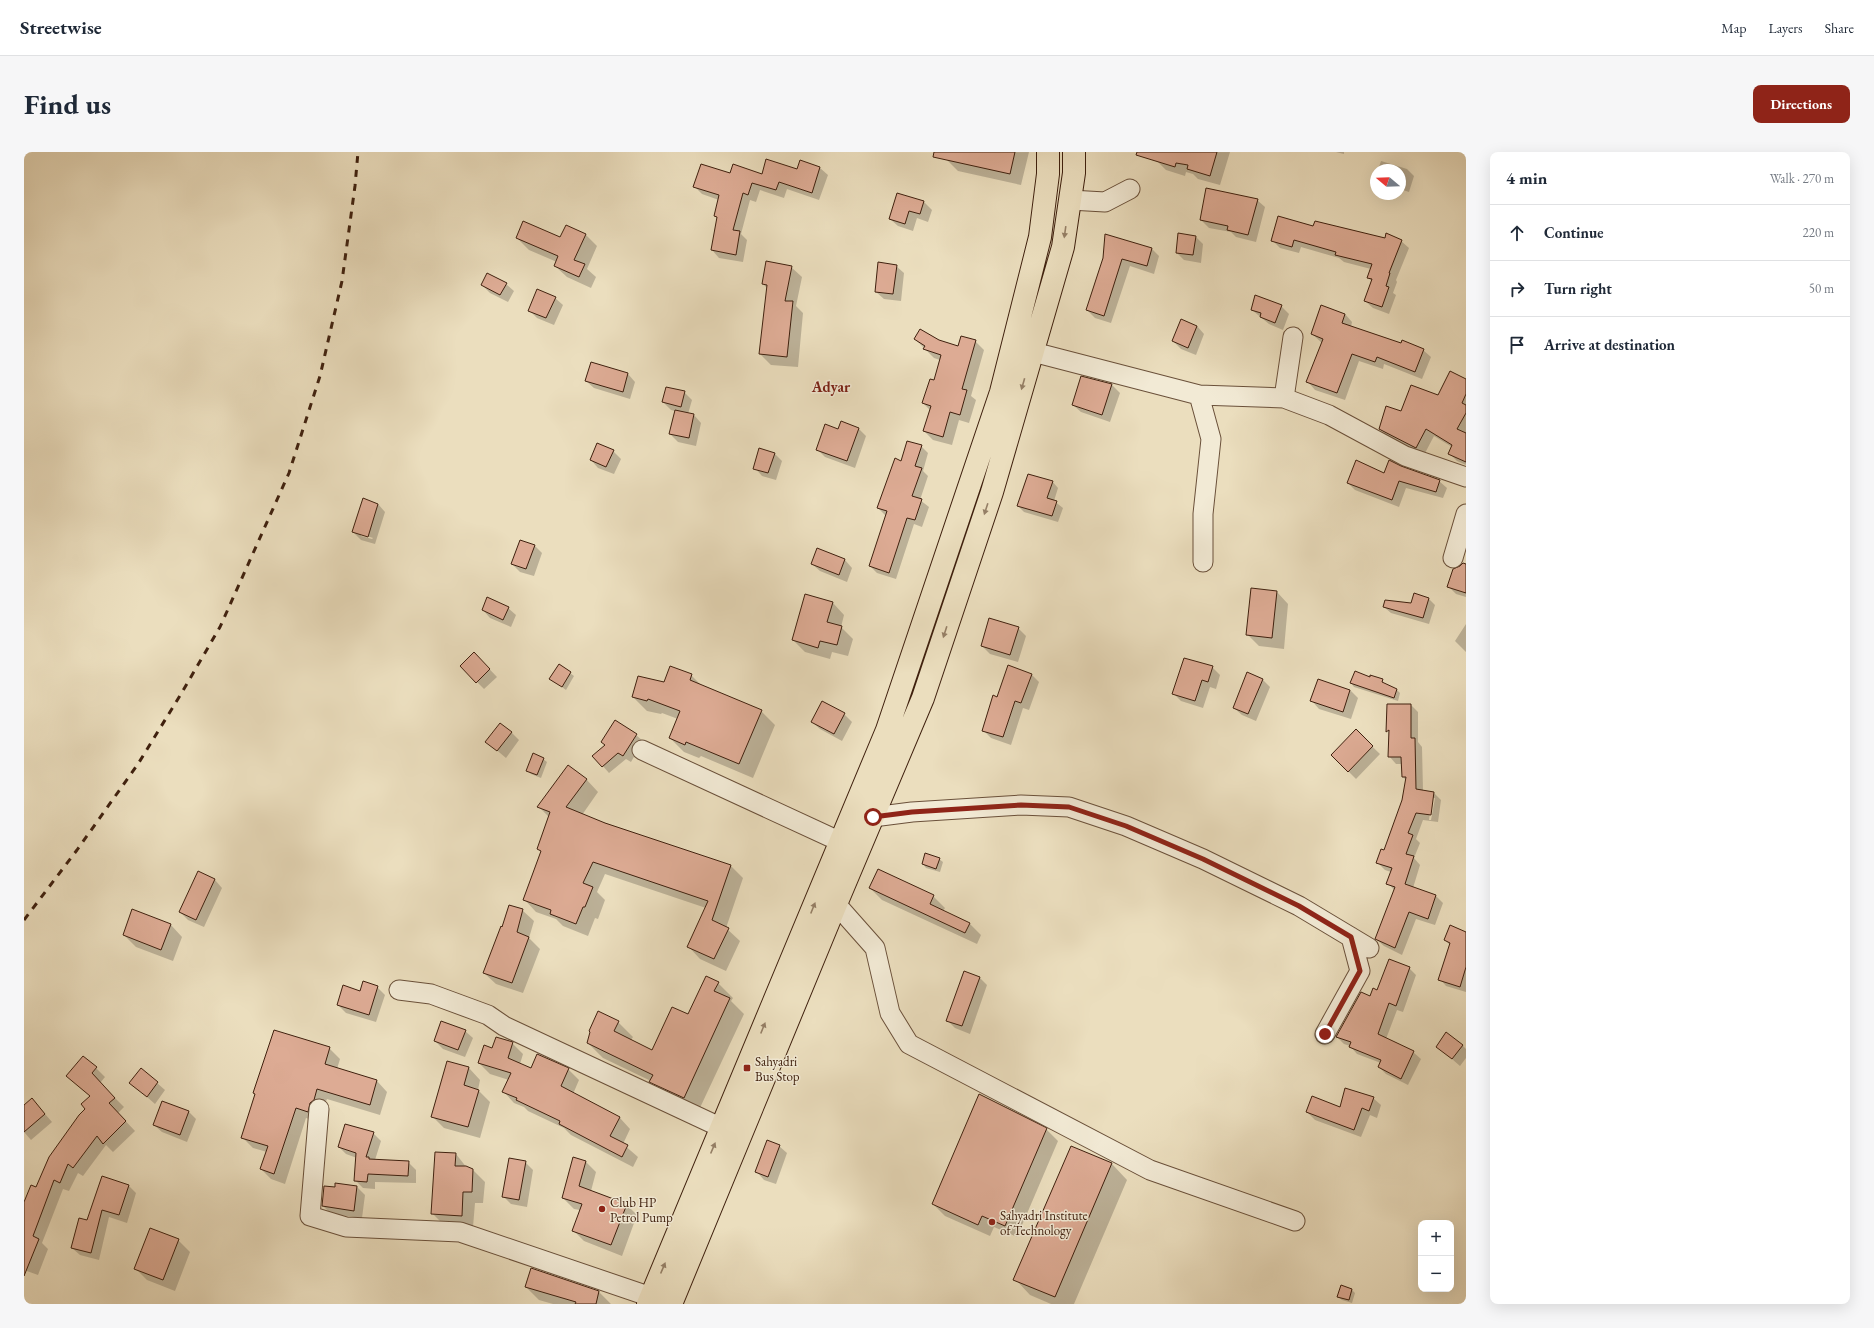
<!DOCTYPE html>
<html lang="en">
<head>
<meta charset="utf-8">
<style>
	:root { --surface:#fff; --page:#f6f6f7; --text:#1f2937; --muted:#747a83; --line:#e0e1e3; --accent:#8f2418 }
	body { margin:0; font-family:"EB Garamond",serif; background:var(--page); color:var(--text) }
	.controls { position:absolute; right:12px; bottom:12px; display:grid; overflow:hidden; border-radius:8px; box-shadow:0 4px 16px #0002 }
	.controls button { width:36px; height:36px; display:grid; place-items:center; padding:0; border:0; border-bottom:1px solid var(--line); background:var(--surface); color:var(--text); font:20px sans-serif }
	.compass { position:absolute; left:1346px; top:12px; width:36px; height:36px; border-radius:50%; background:var(--surface); box-shadow:0 4px 16px #0002; rotate:289deg }
	.stop { position:absolute; width:12px; height:12px; margin:-9px; border:3px solid #8f2418; border-radius:50%; background:#fff }
	.stop.end { background:#8f2418; border-color:#fff; box-shadow:0 1px 4px #0008 }
	.list { margin:0; padding:0; list-style:none }
	h2 { display:flex; justify-content:space-between; align-items:center; height:52px; margin:0; padding:0 16px; font-size:17px }
	h2 small { font-size:13px; font-weight:400; color:var(--muted) }
	.list li { display:grid; grid-template-columns:26px 1fr auto; gap:12px; align-items:center; box-sizing:border-box; height:56px; padding:0 16px; border-top:1px solid var(--line) }
	.list b { display:block; font-size:15px; white-space:nowrap }
	.list em { font-size:13px; font-style:normal; color:var(--muted) }
	.icon { flex:none; width:22px; height:22px; fill:none; stroke:currentColor; stroke-width:2; stroke-linecap:round; stroke-linejoin:round }
	.map { position:relative; flex:none; width:1442px; height:1152px; overflow:hidden; border-radius:8px }
	header { display:flex; align-items:center; gap:24px; box-sizing:border-box; height:56px; padding:0 20px; background:var(--surface); border-bottom:1px solid var(--line) }
	header strong { font-size:19px }
	nav { display:flex; gap:22px; margin-inline-start:auto; font-size:14px }
	.intro { display:flex; align-items:center; justify-content:space-between; box-sizing:border-box; height:96px; padding:0 24px }
	h1 { margin:0; font-size:28px }
	.button { padding:10px 18px; border-radius:8px; background:var(--accent); color:#fff; font-size:14px; font-weight:700 }
	main { display:flex; gap:24px; padding:0 24px }
	aside { flex:1; background:var(--surface); border-radius:8px; box-shadow:0 4px 16px #0002 }
	.map>svg:first-child { display:block }
	.shadow { fill:#0003; fill-rule:evenodd }
	.building { fill:#ddab94; stroke:#3f200e }
	.lines { fill:none; stroke-linecap:round; stroke-linejoin:round }
	.street-casing { stroke:#6a503a; stroke-width:21 }
	.highway-casing { stroke:#3f200e; stroke-width:24 }
	.street { stroke:#f2ead5; stroke-width:19 }
	.highway { stroke:#ebdebe; stroke-width:22 }
	.rail { stroke:#3f200e; stroke-width:3; stroke-dasharray:7 7; stroke-linecap:butt }
	.oneway { fill:#957f66 }
	.route { stroke:#8f2418; stroke-width:5 }
	.poi-dot { fill:#8f2418; stroke:#f2ead5; stroke-width:1.5 }
	.labels { text-anchor:middle; dominant-baseline:central; stroke-width:3; stroke-linejoin:round; paint-order:stroke }
	.poi-label { font-size:13px; fill:#3f200e; stroke:#f2ead5; text-anchor:start }
	.quarter-label { font-size:15px; font-weight:bold; fill:#7a1f14; stroke:#f2ead5 }
</style>
</head>
<body>
<header>
<strong>Streetwise</strong>
<nav><a>Map</a><a>Layers</a><a>Share</a></nav>
</header>
<div class="intro"><h1>Find us</h1><a class="button">Directions</a></div>
<main>
<div class="map">
<svg width="1442" height="1152" viewBox="0 0 1442 1152">
	<rect width="100%" height="100%" fill="#ebdebe"/>
	<filter id="stains"><feTurbulence type="fractalNoise" baseFrequency=".005" numOctaves="4"/><feColorMatrix values="0 0 0 0 .2 0 0 0 0 .09 0 0 0 0 .02 0 0 0 .5 -.17"/></filter>
	<radialGradient id="worn" r=".72"><stop offset=".6" stop-color="#630" stop-opacity="0"/><stop offset="1" stop-color="#630" stop-opacity=".3"/></radialGradient>
	<!-- shadow -->
	<path class="shadow" d="M925,0H1005L997,33L934,19L923,8Z
		M1135,0H1206L1196,33L1174,27L1169,22L1162,20L1161,24L1142,18L1132,8Z
		M1312,0H1320V2Z
		M777,9L796,16L804,23L795,48L763,37L760,46L736,38L732,50L726,48L717,82L723,88L719,110L695,106L688,98L694,66L691,63L695,48L678,42L670,34L706,22L738,23L774,18Z
		M1357,9L1383,17L1390,24L1385,40L1376,37V18H1354Z
		M873,42L900,50L908,58L904,70L893,66L889,79L874,74L866,67Z
		M1233,48L1241,55L1232,90L1212,85L1207,80L1185,76L1177,68Z
		M1290,75L1377,89L1385,96L1372,128L1373,130L1369,141L1372,143L1365,162L1349,156L1341,149L1348,129L1344,126L1347,117L1320,110L1315,106L1277,95L1275,101L1256,96L1248,88Z
		M561,82L573,94L563,117L572,125L567,136L543,125L531,114L533,110L505,98L493,86H537Z
		M1172,85L1179,92L1177,111L1160,108L1153,101Z
		M1127,96L1135,104L1130,122L1106,114L1087,171L1071,166L1063,158L1080,106Z
		M872,114L880,121L877,149L860,147L852,140Z
		M767,115L778,125L772,154L779,161L774,215L747,213L736,202L744,137L739,132Z
		M482,132L490,139L484,150L466,141L458,133Z
		M531,146L539,153L530,173L513,166L505,158Z
		M1257,154L1265,162L1259,178L1245,172L1228,158Z
		M1321,162L1328,170L1327,175L1378,193L1399,198L1407,205L1398,227L1360,212L1359,217L1335,209L1321,248L1291,238L1284,230L1298,191L1288,182Z
		M1173,174L1180,182L1172,203L1157,197L1149,189Z
		M891,187L914,189L935,195L951,189L960,198L947,244L952,248L945,271L935,268L928,293L909,288L900,279L906,258L899,251L910,229L916,208L910,206Z
		M604,222L611,230L606,247L570,236L562,229Z
		M1058,225L1088,233L1096,241L1086,270L1057,260L1049,253Z
		M1442,228V313L1433,309L1426,302L1428,295L1410,284L1400,303L1364,285L1356,277L1378,260L1415,244Z
		M660,240L668,248L664,262L670,263L677,271L672,294L654,290L646,282L651,259L647,258L639,250Z
		M835,277L842,284L831,316L801,305L793,297Z
		M897,294L904,301L899,319L904,324L896,348L905,355L898,375L890,372L872,427L853,421L846,414L862,364L854,356L878,310Z
		M589,299L597,307L590,322L574,316L567,308Z
		M750,301L758,309L752,328L738,324L731,316Z
		M1377,315L1415,329L1423,336L1419,346L1382,336L1375,355L1331,338L1324,331L1360,322Z
		M1028,329L1034,336L1030,349L1039,356L1034,370L1000,360L994,354Z
		M354,352L361,360L351,392L337,388L329,380ZM337,382L349,386L348,387L337,384Z
		M510,393L518,401L510,424L496,420L488,412Z
		M794,397L821,408L828,416L823,430L796,419L788,412Z
		M1442,413V445L1432,442L1424,434Z
		M1253,440L1264,452L1260,497L1235,494L1223,482Z
		M1404,446L1411,453L1405,472L1367,461L1360,455L1388,452Z
		M809,451L820,463L817,475L829,487L824,504L808,500L806,507L781,500L769,488Z
		M484,456L492,463L487,475L466,466L459,458Z
		M1442,472V500L1431,489Z
		M994,476L1002,484L994,510L966,502L958,494Z
		M450,501L473,525L460,537L437,514Z
		M535,513L550,524L542,538L527,527Z
		M1188,515L1196,523L1192,537L1186,535L1179,556L1157,549L1150,542Z
		M1007,522L1015,530L1005,558L999,556L987,593L967,586L959,578Z
		M667,523L678,534L737,559L751,573L729,626L677,604L675,606L660,600L646,586L654,567L638,561L637,562L623,559L609,545L640,531Z
		M1238,527L1246,535L1232,569L1218,563L1210,556Z
		M1346,527L1358,528L1361,533L1373,538L1376,541L1374,549L1330,535L1327,531Z
		M1295,528L1326,538L1334,546L1327,567L1295,557L1288,549Z
		M1364,553H1387L1394,560V590L1398,595L1399,639L1410,641L1417,648L1414,670L1399,668L1392,687L1396,691L1390,706L1396,713L1389,736L1412,744L1419,751L1411,773L1392,767L1378,803L1360,794L1352,787L1371,739L1364,731L1367,720L1361,718L1354,711L1361,699L1379,649L1382,628L1379,625L1378,612H1372L1365,604ZM1408,646H1411L1407,668H1405Z
		M820,562L828,570L818,589L796,577L788,570Z
		M1332,579L1356,602L1332,627L1308,603Z
		M487,580L495,588L482,606L463,590Z
		M612,583L619,589L607,610L602,607L585,621L570,604L582,593Z
		M519,607L523,610L517,626L507,622L503,618Z
		M562,627L574,640L558,663L707,714L719,726L702,776L716,789L702,819L676,807L664,794L682,756L581,722L573,740L581,748L574,767L571,766L564,784L539,774L532,767L512,760L500,747L518,700L514,697L525,665L515,655Z
		M915,707L919,710L916,720L902,716L899,712Z
		M174,721L191,728L198,736L180,775L164,768L156,760Z
		M846,736L909,744L921,756L919,759L946,772L957,783L953,792L858,748Z
		M498,758L510,769L505,786L516,797L499,841L472,832L460,821Z
		M147,773L158,785L149,809L112,795L100,783Z
		M1442,781V840L1422,834L1416,827L1426,793L1421,788Z
		M1385,816L1392,823L1379,860L1373,858L1362,887L1389,900L1397,907L1384,933L1362,922L1355,915L1357,911L1333,902L1326,894L1320,892L1313,885L1346,845Z
		M956,826L963,833L946,882L931,876L924,869Z
		M694,831L709,846L707,849L720,862L674,960L641,944L627,929L579,906L564,891L594,870L609,885L607,888L629,899Z
		M353,835L361,843L352,870L322,861L314,853L336,840Z
		M441,879L449,886L441,905L419,897L411,889Z
		M488,891L499,902L496,912L507,918L544,917L555,928L549,942L596,966L606,977L599,992L614,1005L609,1015L547,983L540,976L504,959L500,955L490,951L480,940L485,928L466,922L455,911L469,897Z
		M1438,893L1442,897V906L1436,914L1413,894Z
		M305,896L316,907L313,917L353,929L363,940L356,963L303,947L294,970L282,966L261,1032L247,1027L237,1017L243,1000L229,996L218,985Z
		M424,910L445,916L456,928L454,938L466,950L456,986L420,976L408,964Z
		M72,916L81,925L76,931L100,955L94,961L111,979L89,1000L82,993L59,1024L54,1021L45,1039L39,1037L18,1091L24,1097L14,1123L0,1118V1053L13,1036L62,957L66,944L43,924Z
		M117,917L141,938L131,952L107,931Z
		M1349,946L1357,953L1353,966L1346,963L1337,985L1291,968L1283,960L1317,956Z
		M0,954L15,955L28,970L7,988L0,980Z
		M164,959L172,967L163,990L138,980L130,973Z
		M1022,977L1034,989L993,1085L970,1075L966,1084L921,1064L909,1052Z
		M349,981L357,989L351,1008L384,1010L392,1018V1031L351,1030V1037L339,1036L331,1028L333,1006L322,1002L315,995Z
		M755,994L763,1001L752,1032L740,1028L733,1020Z
		M1047,995L1088,1012L1103,1028L1050,1152H1027L1006,1143L991,1127Z
		M432,1002L443,1016L449,1018L461,1030L459,1051H451L449,1075L420,1073L408,1061Z
		M561,1009L572,1020L567,1039L602,1052L613,1063L598,1104L560,1089L549,1078L556,1058L550,1057L539,1046Z
		M501,1010L509,1018L503,1055L487,1052L479,1044Z
		M312,1032L333,1035L341,1043L338,1066L307,1062L299,1054L312,1037Z
		M105,1034L112,1041L103,1071L85,1065L75,1108L56,1103L48,1096L64,1069Z
		M154,1088L166,1100L151,1139L123,1128L111,1116Z
		M502,1135L575,1140L587,1152H529L515,1148Z
		M1328,1138L1331,1141L1328,1151L1318,1148L1314,1145Z"/>
	<!-- building -->
	<path class="building" d="M910,0H991L986,22L909,5Z
		M1113,0H1193L1186,24L1163,17L1164,13L1152,11L1151,15L1112,3Z
		M742,7L773,17L776,8L796,15L788,41L755,30L752,38L728,31L724,43L719,41L709,78L716,79L712,103L687,98L693,65L690,64L695,43L669,35L677,12L706,21L709,12L738,22Z
		M1182,36L1234,47L1224,83L1203,78L1204,74L1176,68Z
		M873,41L900,49L896,62L885,59L881,72L865,67Z
		M1254,64L1289,74L1291,69L1361,86L1362,81L1378,88L1365,121H1366L1362,134L1365,135L1358,155L1340,149L1348,127L1343,126L1348,112L1311,103L1312,100L1270,88L1268,95L1247,89Z
		M499,69L536,85L542,73L562,82L550,108L561,112L555,125L530,114L534,104L492,86Z
		M1154,81L1172,84L1169,103L1152,101Z
		M1081,82L1128,96L1123,114L1098,107L1080,164L1062,158L1079,106Z
		M742,109L768,114L761,149H769L763,205L735,202L743,133L738,132Z
		M854,110L873,113L869,142L851,140Z
		M463,121L483,131L476,143L457,133Z
		M513,137L532,145L522,166L504,159Z
		M1231,143L1258,153L1251,171L1236,165L1237,161L1227,158Z
		M1297,153L1321,162L1318,171L1377,191L1378,188L1400,197L1391,220L1353,205L1351,210L1328,202L1313,241L1282,230L1299,187L1287,182Z
		M1157,167L1173,174L1164,196L1148,189Z
		M896,177L915,188L934,194L937,184L952,188L938,237L943,238L936,263L926,260L919,285L899,279L907,254L898,251L906,227L910,228L917,203L899,197L901,194L890,187Z
		M567,210L604,221L599,240L561,229Z
		M1426,219L1442,227V242L1438,251L1442,253V261L1433,277L1442,281V310L1424,302L1428,293L1402,277L1392,296L1355,277L1362,254L1377,259L1387,233L1414,243Z
		M1057,224L1088,232L1078,263L1048,253Z
		M642,235L661,239L657,255L638,250Z
		M651,258L670,262L665,286L645,282Z
		M817,269L835,276L823,309L792,298L801,272L814,277Z
		M883,289L898,293L891,314L898,316L888,344L898,347L891,368L883,366L865,421L845,414L863,359L853,356L871,306L877,309Z
		M573,291L590,298L582,315L566,308Z
		M735,296L751,301L744,321L729,317Z
		M1332,308L1360,321L1365,308L1377,314L1416,328L1412,340L1375,329L1368,348L1323,331Z
		M1004,322L1029,329L1023,346L1033,349L1028,364L993,354Z
		M339,346L354,352L344,385L328,380Z
		M496,388L511,393L502,417L487,412Z
		M793,396L821,407L815,423L787,412Z
		M1439,411L1442,412V441L1423,435L1429,417L1436,414Z
		M1227,436L1253,439L1248,486L1222,483Z
		M1390,441L1405,446L1399,466L1359,455L1361,448L1387,451Z
		M781,442L809,450L803,470L818,474L813,493L796,489L794,496L768,488Z
		M463,445L485,455L479,468L458,458Z
		M965,466L995,475L986,503L957,494Z
		M450,500L466,517L452,531L436,514Z
		M1160,506L1189,514L1184,530L1178,528L1171,549L1148,542Z
		M535,512L547,520L538,535L525,527Z
		M984,513L1008,522L997,551L991,549L979,585L958,579L969,543L973,545Z
		M646,514L668,522L666,528L738,558L715,612L662,590L661,593L645,586L656,559L624,547L623,549L608,545L614,524L640,530Z
		M1331,519L1346,525V523L1359,527L1358,530L1373,537L1370,546L1326,531Z
		M1223,520L1239,527L1224,562L1209,556Z
		M1294,527L1326,538L1319,560L1286,549Z
		M798,549L821,561L810,582L787,570Z
		M1363,552H1387V586H1391L1392,637L1410,640L1407,663L1392,661L1384,681L1389,683L1382,702L1390,704L1381,732L1412,743L1404,767L1385,760L1371,796L1351,787L1371,735L1362,732L1368,716L1352,711L1357,697L1360,698L1378,648L1382,625H1378L1377,605H1364L1365,578L1362,580Z
		M591,568L613,582L599,604L594,601L578,615L568,604L581,593L577,590Z
		M476,571L488,580L473,599L461,590Z
		M1332,577L1349,594L1324,620L1307,603Z
		M509,601L520,606L513,623L502,619Z
		M544,613L563,627L542,655L581,671L707,713L688,768L705,776L690,807L663,795L684,749L569,710L559,731L569,735L561,755H559L552,772L526,762L527,758L499,748L517,699L513,697L526,660L513,655Z
		M901,701L916,706L912,717L898,712Z
		M854,717L910,743L906,752L946,771L941,781L845,736Z
		M174,719L191,727L172,768L155,760Z
		M485,753L499,757L493,780L505,785L488,831L459,821L477,774L478,775Z
		M108,757L147,772L137,798L99,783Z
		M1426,773L1442,780V815L1436,835L1414,828L1426,791L1420,788Z
		M1365,807L1386,815L1372,854L1365,851L1354,882L1390,899L1377,927L1354,915L1357,908L1325,895L1327,890L1312,885L1337,840L1346,844L1349,836L1353,838Z
		M940,819L956,825L938,874L922,869Z
		M682,824L695,830L690,839L706,846L660,946L625,930L629,923L563,891L566,880L565,879L574,859L595,869L590,879L628,898L648,855L664,862Z
		M339,829L354,834L345,863L313,853L319,833L336,839Z
		M417,869L442,878L434,898L410,889Z
		M250,878L306,895L301,912L353,928L346,953L293,937L290,948L286,951L284,960L272,956L250,1022L236,1017L244,994L217,986L231,942L229,941Z
		M1422,880L1439,893L1428,907L1412,895Z
		M472,885L489,890L484,906L507,916L513,902L545,916L537,934L596,965L586,984L604,993L598,1005L535,972L536,969L492,948L493,946L478,940L487,921L454,911L460,893L468,896Z
		M59,904L73,915L68,921L91,946L85,951L102,969L79,992L73,984L49,1016L44,1012L36,1031L30,1028L9,1084L15,1087L0,1124V1050L7,1033L12,1035L25,1005L55,963L61,957L57,952L66,944L42,924Z
		M423,909L445,915L440,933L455,938L444,975L407,965Z
		M117,916L134,930L123,945L105,931Z
		M1321,936L1350,945L1345,959L1338,956L1330,978L1282,960L1288,944L1316,955Z
		M955,942L1023,976L981,1074L958,1064L954,1073L908,1052Z
		M8,946L21,962L0,980V953Z
		M138,949L165,959L156,983L129,973Z
		M321,972L350,980L342,1005H345V1007L385,1009L384,1024L344,1022L343,1030L330,1029L332,1001L314,995Z
		M743,988L756,993L744,1025L731,1020Z
		M1047,994L1088,1011L1031,1145L989,1128Z
		M411,1000L432,1001L431,1014H442L449,1017L448,1040H439L438,1064L407,1062Z
		M549,1005L562,1009L555,1034L603,1052L587,1093L548,1079L558,1052L538,1046Z
		M485,1006L502,1009L495,1048L478,1045Z
		M78,1024L105,1033L95,1063L78,1058L67,1101L47,1096L55,1066L63,1068Z
		M311,1031L333,1034L330,1059L298,1054L300,1034L311,1035Z
		M126,1076L155,1087L139,1128L110,1117Z
		M507,1116L575,1139L572,1152H551L552,1150L501,1135Z
		M1317,1133L1328,1137L1325,1148L1313,1145Z"/>
	<g class="lines">
		<defs>
			<path id="street" d="M1046,48L1081,50L1106,37
				M1009,200L1175,243L1260,246L1305,263L1381,304L1442,325
				M1175,243L1187,287L1179,362V410
				M1260,246L1269,185
				M1429,406L1442,362
				M618,598L817,690
				M849,665L888,660L997,653L1045,655L1102,674L1179,707L1275,754L1345,796
				M812,752L851,796L866,861L885,892L1126,1018L1271,1069
				M375,838L407,842L464,863L480,874L698,976
				M1301,882L1336,819L1327,785
				M295,957L286,1064L322,1075L436,1080L627,1145"/>
			<path id="highway" d="M624,1152L863,578L977,240L1016,85L1024,22V0
				M647,1152L812,752L899,546L968,340L1039,95L1050,21V0"/>
		</defs>
		<!-- street casing -->
		<use href="#street" class="street-casing"/>
		<!-- highway casing -->
		<use href="#highway" class="highway-casing"/>
		<!-- street -->
		<use href="#street" class="street"/>
		<!-- highway -->
		<use href="#highway" class="highway"/>
		<!-- rail -->
		<path class="rail" d="M0,768L53,698L114,612L157,542L196,475L265,321L296,224L318,129L331,34L334,0"/>
	</g>
	<!-- one-way arrows -->
	<defs><path id="oneway-solid" d="M-6-.8H1V-3.2L6.5 0L1 3.2V.8H-6Z"/></defs>
	<g class="oneway">
		<use href="#oneway-solid" transform="translate(1041 80) rotate(98)"/>
		<use href="#oneway-solid" transform="translate(999 232) rotate(106)"/>
		<use href="#oneway-solid" transform="translate(962 357) rotate(108)"/>
		<use href="#oneway-solid" transform="translate(921 480) rotate(108)"/>
		<use href="#oneway-solid" transform="translate(789 756) rotate(-68)"/>
		<use href="#oneway-solid" transform="translate(739 876) rotate(-68)"/>
		<use href="#oneway-solid" transform="translate(689 996) rotate(-67)"/>
		<use href="#oneway-solid" transform="translate(639 1116) rotate(-67)"/>
	</g>
	<g class="lines">
		<!-- route -->
		<path class="route" d="M849,665L888,660L997,653L1045,655L1102,674L1179,707L1275,754L1327,785L1336,819L1301,882"/>
	</g>
	<!-- markers -->
	<g class="poi-dot">
		<rect x="719" y="912" width="8" height="8" rx="2"/>
		<circle cx="578" cy="1057" r="4"/>
		<circle cx="968" cy="1070" r="4"/>
	</g>
	<g class="labels">
		<!-- poi labels -->
		<g class="poi-label">
			<text x="731" y="909">Sahyadri<tspan x="731" dy="15">Bus Stop</tspan></text>
			<text x="586" y="1050">Club HP<tspan x="586" dy="15">Petrol Pump</tspan></text>
			<text x="976" y="1063">Sahyadri Institute<tspan x="976" dy="15">of Technology</tspan></text>
		</g>
		<!-- quarter labels -->
		<g class="quarter-label">
			<text x="807" y="234">Adyar</text>
		</g>
	</g>
	<rect width="100%" height="100%" filter="url(#stains)"/>
	<rect width="100%" height="100%" fill="url(#worn)"/>
</svg>
<div class="controls">
<button>+</button>
<button>−</button>
</div>
<svg class="compass" viewBox="-18 -18 36 36"><path d="M0-13l5 13h-10z" fill="#e53935"/><path d="M0 13l5-13h-10z" fill="#747a83"/></svg>
<div class="stop" style="left:849px;top:665px"></div>
<div class="stop end" style="left:1301px;top:882px"></div>
</div>
<aside>
<h2>4 min<small>Walk · 270 m</small></h2>
<ul class="list">
<li><svg class="icon" aria-label="ahead" viewBox="0 0 24 24"><path d="M12 20V5M6 11l6-6 6 6"/></svg><div><b>Continue</b></div><em>220 m</em></li>
<li><svg class="icon" aria-label="right" viewBox="0 0 24 24"><path d="M7 20v-9h11M14 6l5 5-5 5"/></svg><div><b>Turn right</b></div><em>50 m</em></li>
<li><svg class="icon" aria-label="arrive" viewBox="0 0 24 24"><path d="M6 21V4h12l-3 4 3 4H6"/></svg><div><b>Arrive at destination</b></div></li>
</ul>
</aside>
</main>
</body>
</html>
